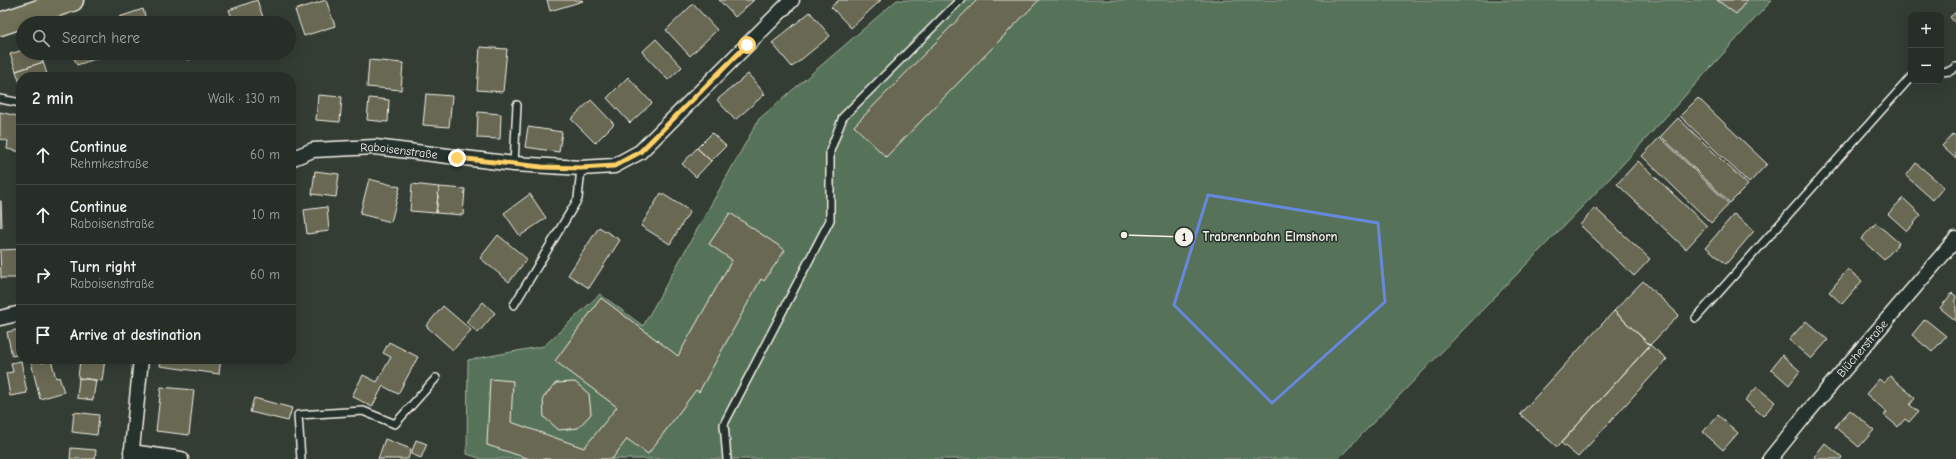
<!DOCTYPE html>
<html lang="en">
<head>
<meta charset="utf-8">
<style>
	:root { --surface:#262e27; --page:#323a33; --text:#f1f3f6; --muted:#a4a8a7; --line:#424a44 }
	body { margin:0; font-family:"Comic Neue",sans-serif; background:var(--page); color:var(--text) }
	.controls { position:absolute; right:12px; top:12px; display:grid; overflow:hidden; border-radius:8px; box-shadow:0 4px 16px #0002 }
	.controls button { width:36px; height:36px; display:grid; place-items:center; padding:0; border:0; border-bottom:1px solid var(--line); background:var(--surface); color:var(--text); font:20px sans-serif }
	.stop { position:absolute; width:12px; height:12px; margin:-9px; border:3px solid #ffd166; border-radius:50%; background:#fff }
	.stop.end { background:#ffd166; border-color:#fff; box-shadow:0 1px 4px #0008 }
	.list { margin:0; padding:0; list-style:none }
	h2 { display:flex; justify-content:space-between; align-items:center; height:52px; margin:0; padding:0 16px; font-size:17px }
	h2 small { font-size:13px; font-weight:400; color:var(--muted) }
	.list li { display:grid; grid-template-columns:26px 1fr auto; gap:12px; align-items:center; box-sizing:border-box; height:60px; padding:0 16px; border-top:1px solid var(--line) }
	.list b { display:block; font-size:15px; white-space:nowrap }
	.list p { margin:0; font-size:13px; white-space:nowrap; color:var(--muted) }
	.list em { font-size:13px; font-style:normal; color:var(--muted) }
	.icon { flex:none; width:22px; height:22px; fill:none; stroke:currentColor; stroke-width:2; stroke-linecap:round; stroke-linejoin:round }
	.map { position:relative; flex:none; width:1956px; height:459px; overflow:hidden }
	.search { position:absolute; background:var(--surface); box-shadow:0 4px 16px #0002; left:16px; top:16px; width:280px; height:44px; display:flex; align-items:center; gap:10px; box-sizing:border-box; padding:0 14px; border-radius:22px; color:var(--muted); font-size:15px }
	.panel { position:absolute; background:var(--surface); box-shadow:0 4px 16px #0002; left:16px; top:72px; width:280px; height:292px; border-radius:16px }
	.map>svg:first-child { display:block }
	.green { fill:#56735a; stroke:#a5b2a1 }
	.building { fill:#686752; stroke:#f4f1e8 }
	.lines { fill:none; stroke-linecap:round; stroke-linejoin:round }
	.lane-casing { stroke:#f4f1e8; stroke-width:10 }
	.street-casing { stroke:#f4f1e8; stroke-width:17 }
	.primary-casing { stroke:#f4f1e8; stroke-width:25 }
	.lane { stroke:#26332d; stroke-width:7 }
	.street { stroke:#26332d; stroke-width:14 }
	.primary { stroke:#706f59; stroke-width:22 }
	.route { stroke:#ffd166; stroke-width:5 }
	.marked { fill:none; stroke:#6887de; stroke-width:3; stroke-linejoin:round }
	.labels { text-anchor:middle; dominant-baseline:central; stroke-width:3; stroke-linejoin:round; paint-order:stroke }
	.street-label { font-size:12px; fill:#f4f1e8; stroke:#26332d }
	.leader { fill:none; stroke:#f4f1e8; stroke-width:1.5 }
	.callout-dot { fill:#f4f1e8; stroke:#26332d; stroke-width:1.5 }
	.mark-label { font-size:12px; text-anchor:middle; font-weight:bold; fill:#111 }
	.callout-label { font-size:13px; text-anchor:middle; font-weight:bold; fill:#f4f1e8; stroke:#26332d; stroke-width:3; stroke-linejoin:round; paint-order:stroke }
</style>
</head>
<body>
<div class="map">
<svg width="1956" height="459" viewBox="0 0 1956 459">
	<rect width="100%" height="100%" fill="#333d34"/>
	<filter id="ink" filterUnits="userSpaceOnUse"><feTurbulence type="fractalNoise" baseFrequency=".025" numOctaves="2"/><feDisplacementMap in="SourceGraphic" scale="8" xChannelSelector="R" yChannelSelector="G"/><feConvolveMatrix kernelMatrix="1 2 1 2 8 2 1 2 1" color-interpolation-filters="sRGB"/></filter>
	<g filter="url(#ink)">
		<!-- green -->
		<path class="green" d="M897,0H1772L1612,176L1338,459H482L467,454L468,360L544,346L600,294L643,326L759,119Z"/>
		<!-- building -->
		<path class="building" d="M257,0L265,23H234L229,10Z
			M326,0L335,26L304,36L295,10Z
			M547,0H582L583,1L550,11Z
			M719,0H754L735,17Z
			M839,0H881L851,28L831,7Z
			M977,0H1039L886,157L854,126Z
			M1717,0H1747L1736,14Z
			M693,4L717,30L690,56L666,30Z
			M143,9L147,23H121L119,17Z
			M810,12L830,36L792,67L772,43Z
			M1956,12V24L1950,17Z
			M202,18L203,23H186Z
			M656,39L682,67L668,80L642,52Z
			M480,47L507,49L503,92L477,90Z
			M23,50V53H40L43,62L16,71L10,54Z
			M72,53H100L101,57L77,65Z
			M185,53H209L188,60Z
			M369,60L403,63L401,90L367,87Z
			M43,62L48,77H21V86L16,71Z
			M748,74L765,94L735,120L717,100Z
			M628,77L652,103L630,123L607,98Z
			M426,94L452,96L449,127L423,125Z
			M318,95L342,97L340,122L316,120Z
			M369,98L389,100L388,122L367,120Z
			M1698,98L1767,164L1749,183L1680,116Z
			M591,100L614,124L595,143L571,119Z
			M0,112L21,117V152L7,149L8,141L0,139Z
			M478,112L501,114L500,139L477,138Z
			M1678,118L1748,185L1730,203L1661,136Z
			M528,127L562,132L559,152L525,147Z
			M712,133L726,146L711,161L697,148Z
			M1953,134L1956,137V159L1942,146Z
			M1660,137L1729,204L1711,223L1642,156Z
			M697,148L711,161L696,177L682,164Z
			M1638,161L1707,226L1686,249L1617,184Z
			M1916,163L1944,187L1933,200L1906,176Z
			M315,171L339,174L336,197L312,194Z
			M369,179L400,187L391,222L360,214Z
			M412,184L439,187L436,213L410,211Z
			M439,187L465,189L463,215L436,213Z
			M661,193L690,211L670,244L641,226Z
			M530,194L546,218L520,236L504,213Z
			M1903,198L1921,215L1907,231L1888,214Z
			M0,201H1L2,227H0Z
			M327,207L329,231L307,234L304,210Z
			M1595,208L1650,259L1634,276L1580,225Z
			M730,213L785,250L764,281L761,279L699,392L696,390L648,454L627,439L612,459H530L487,445L490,379L513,381L511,422L584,448L617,407L555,361L601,298L678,356L732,260L709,244Z
			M1734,214L1754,231L1726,264L1706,247Z
			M1876,223L1899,243L1884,260L1861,239Z
			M599,227L620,240L589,288L568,275Z
			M498,235L527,259L509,282L480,258Z
			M21,249V278H1L0,250Z
			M1848,269L1862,281L1842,304L1829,292Z
			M1643,281L1679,315L1650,345L1614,311Z
			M1952,293L1956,296V321L1940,308Z
			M483,302L495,313L478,333L466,322Z
			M443,306L471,330L453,350L426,326Z
			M1614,311L1650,345L1557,447L1520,414Z
			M1925,319L1946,336L1932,352L1912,335Z
			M1806,321L1828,340L1811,359L1789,340Z
			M21,329V354L12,356L7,332Z
			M389,342L418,357L398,394L383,386L372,407L352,396L363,375L377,382L391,357L383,353Z
			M1650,345L1667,359L1578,457L1561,443Z
			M1782,355L1800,371L1789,385L1771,369Z
			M41,359L42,363L51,360L56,378L59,377L64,392L40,399L31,362Z
			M80,359H105L102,381L78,378Z
			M161,359H221L219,374L160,366Z
			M21,361L27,393L10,396L6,373L13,372L11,363Z
			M1890,376L1915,398L1910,405L1918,412L1909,422L1905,419L1898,427L1884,415L1887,412L1866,394L1879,379L1884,383Z
			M79,378L96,380L93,400L77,398Z
			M575,382L589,394L591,414L578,428L559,430L544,417L543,398L556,383Z
			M161,387L194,390L189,435L156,431Z
			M1757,387L1775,402L1763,416L1745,400Z
			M254,398L292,408L288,421L250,412Z
			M1850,410L1874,430L1859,447L1835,427Z
			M74,412L99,415L97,435L72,432Z
			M1718,415L1738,433L1723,450L1703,432Z
			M385,439L411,449L408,459H378Z
			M416,440L427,444L421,458L411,454Z
			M1825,443L1842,457L1841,459H1816L1814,457Z
			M71,448L96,450L95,459H70Z"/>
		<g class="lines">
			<defs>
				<path id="lane" d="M1941,72L1950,71L1956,67
					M0,99L21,103
					M514,164L517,105
					M514,305L578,199L581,168
					M1696,318L1911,77
					M301,459L298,415L363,411L395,424L436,378
					M727,459L724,424L830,220V151L843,117L960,0"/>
				<g id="street">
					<path id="s1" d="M291,159L313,150L375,147L514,164L581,168L614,166L640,152L792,0"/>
					<path d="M0,318L21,313"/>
					<path d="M131,452L181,459"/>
					<path d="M131,459L141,359"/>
					<path id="s2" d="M1770,459L1807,413L1956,239"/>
				</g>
				<path id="primary" d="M0,24L72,0"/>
			</defs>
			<!-- lane casing -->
			<use href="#lane" class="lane-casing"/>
			<!-- street casing -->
			<use href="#street" class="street-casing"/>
			<!-- primary casing -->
			<use href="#primary" class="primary-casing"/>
			<!-- lane -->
			<use href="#lane" class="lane"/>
			<!-- street -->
			<use href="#street" class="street"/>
			<!-- primary -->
			<use href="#primary" class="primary"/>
		</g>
	</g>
	<g class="lines" filter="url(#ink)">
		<!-- route -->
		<path class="route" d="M457,158L542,167L581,168L614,166L640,152L747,45"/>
	</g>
	<!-- marked area -->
	<path class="marked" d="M1208,195L1378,223L1385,302L1272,403L1174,305Z"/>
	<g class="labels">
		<!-- street labels -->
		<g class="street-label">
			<text stroke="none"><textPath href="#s1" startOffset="110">Raboisenstraße</textPath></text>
			<text stroke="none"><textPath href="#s2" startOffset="144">Blücherstraße</textPath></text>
		</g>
	</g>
	<!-- callouts -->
	<path class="leader" d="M1124 235L1184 237"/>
	<g class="callout-dot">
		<circle cx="1124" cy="235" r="4"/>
		<circle cx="1184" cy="237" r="10"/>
	</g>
	<g class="mark-label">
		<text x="1184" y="241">1</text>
	</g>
	<g class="callout-label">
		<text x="1270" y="241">Trabrennbahn Elmshorn</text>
	</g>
</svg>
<div class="controls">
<button>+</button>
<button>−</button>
</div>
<div class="stop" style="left:747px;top:45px"></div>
<div class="stop end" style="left:457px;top:158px"></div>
<div class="search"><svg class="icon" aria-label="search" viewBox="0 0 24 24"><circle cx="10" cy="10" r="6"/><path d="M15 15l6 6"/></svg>Search here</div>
<section class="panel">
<h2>2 min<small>Walk · 130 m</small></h2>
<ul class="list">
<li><svg class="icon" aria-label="ahead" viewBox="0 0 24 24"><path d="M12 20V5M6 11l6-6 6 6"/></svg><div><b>Continue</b><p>Rehmkestraße</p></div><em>60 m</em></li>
<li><svg class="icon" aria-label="ahead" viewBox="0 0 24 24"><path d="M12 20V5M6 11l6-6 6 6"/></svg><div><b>Continue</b><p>Raboisenstraße</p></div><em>10 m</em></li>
<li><svg class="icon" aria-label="right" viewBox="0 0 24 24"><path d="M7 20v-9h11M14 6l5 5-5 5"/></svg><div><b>Turn right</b><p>Raboisenstraße</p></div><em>60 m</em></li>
<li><svg class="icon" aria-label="arrive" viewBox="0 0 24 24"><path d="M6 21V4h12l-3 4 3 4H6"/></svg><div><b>Arrive at destination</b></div></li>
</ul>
</section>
</div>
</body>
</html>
